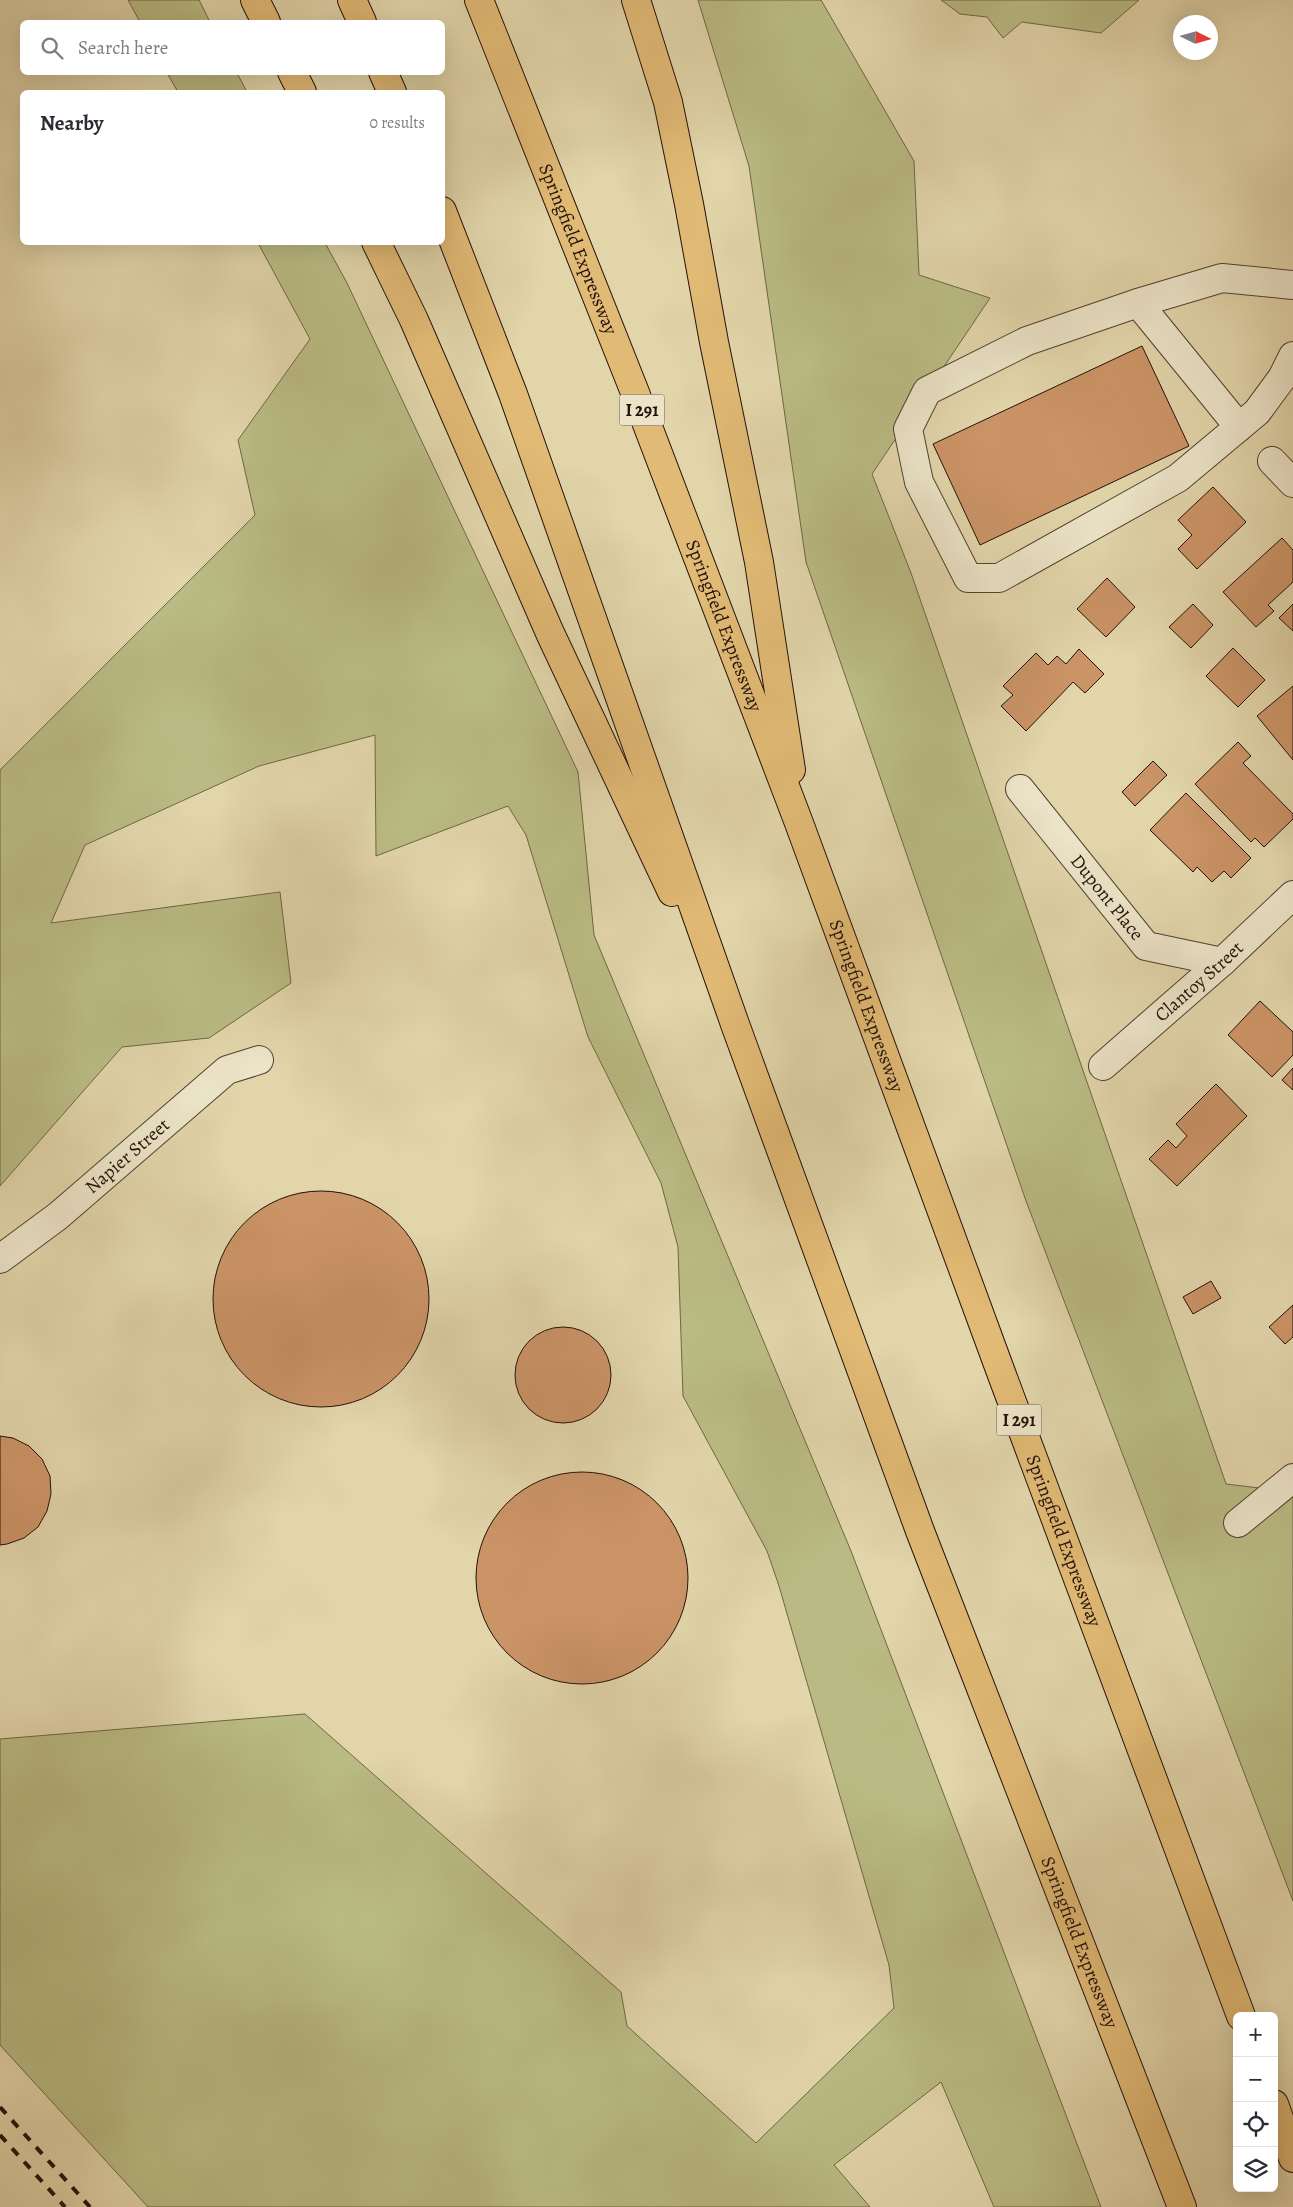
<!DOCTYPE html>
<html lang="en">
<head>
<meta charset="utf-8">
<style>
	:root { --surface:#fff; --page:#f7f7f7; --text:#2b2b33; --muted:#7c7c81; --line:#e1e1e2 }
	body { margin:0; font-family:Alegreya,serif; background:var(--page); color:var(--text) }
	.controls { position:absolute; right:15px; bottom:15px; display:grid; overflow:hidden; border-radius:8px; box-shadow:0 5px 20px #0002 }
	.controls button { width:45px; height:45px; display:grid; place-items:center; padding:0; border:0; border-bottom:1px solid var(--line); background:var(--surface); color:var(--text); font:25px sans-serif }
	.compass { position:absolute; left:1173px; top:15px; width:45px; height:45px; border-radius:50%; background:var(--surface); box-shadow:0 5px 20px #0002; rotate:95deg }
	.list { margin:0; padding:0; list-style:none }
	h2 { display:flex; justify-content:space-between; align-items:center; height:65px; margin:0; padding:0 20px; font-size:21px }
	h2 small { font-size:16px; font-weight:400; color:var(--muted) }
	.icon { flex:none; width:28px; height:28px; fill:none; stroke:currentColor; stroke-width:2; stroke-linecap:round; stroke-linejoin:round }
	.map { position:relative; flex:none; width:1293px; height:2207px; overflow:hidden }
	.search { position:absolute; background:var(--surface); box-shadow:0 5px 20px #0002; left:20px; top:20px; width:425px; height:55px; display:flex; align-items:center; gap:12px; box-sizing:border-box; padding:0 18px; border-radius:8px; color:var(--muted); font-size:19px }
	.panel { position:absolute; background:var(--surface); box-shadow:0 5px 20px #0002; left:20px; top:90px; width:425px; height:155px; border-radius:8px }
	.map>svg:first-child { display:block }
	.green { fill:#babb84; stroke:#6e6646 }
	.building { fill:#cb9467; stroke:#221109 }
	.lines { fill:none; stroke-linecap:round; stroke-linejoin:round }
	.minor-casing { stroke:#524231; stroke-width:30 }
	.highway-casing { stroke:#221109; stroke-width:30 }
	.minor { stroke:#ece4c8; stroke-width:28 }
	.highway { stroke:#e1ba75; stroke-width:28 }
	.rail { stroke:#221109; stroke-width:4; stroke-dasharray:9 9; stroke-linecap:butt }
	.labels { text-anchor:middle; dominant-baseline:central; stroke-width:4; stroke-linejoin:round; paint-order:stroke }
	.shield { fill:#ece4c8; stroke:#5f5042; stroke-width:1 }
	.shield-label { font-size:18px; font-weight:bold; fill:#221109 }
	.street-label { font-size:19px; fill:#221109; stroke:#ece4c8 }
</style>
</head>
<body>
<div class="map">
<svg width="1293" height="2207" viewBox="0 0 1293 2207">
	<rect width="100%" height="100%" fill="#e2d5aa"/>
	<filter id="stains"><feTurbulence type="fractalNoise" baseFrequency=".004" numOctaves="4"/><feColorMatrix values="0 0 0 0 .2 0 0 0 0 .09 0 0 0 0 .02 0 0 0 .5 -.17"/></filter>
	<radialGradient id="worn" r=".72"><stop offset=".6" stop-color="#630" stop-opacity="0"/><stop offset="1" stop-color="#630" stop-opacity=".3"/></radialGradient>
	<!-- green -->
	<path class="green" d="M128,0H199L210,22H140Z
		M698,0H821L914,161L919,275L990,298L872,474L911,573L1226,1484L1293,1492V1901L1026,1201L806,562L749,166Z
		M941,0H1139L1101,33L1022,22L1003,38L987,17L960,14Z
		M167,73H237L247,92H178Z
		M258,243H325L346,281L578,772L594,935L851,1551L1101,2207H994L941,2082L834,2165L870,2207H148L0,2045V1739L305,1714L621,1992L627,2026L756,2143L894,2008L889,1965L779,1586L767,1551L683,1396L678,1247L661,1183L588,1037L526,835L508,806L376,856L375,735L259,766L85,845L51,923L280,892L291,983L209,1038L122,1047L0,1186V770L255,515L238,440L310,339Z"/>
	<!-- building -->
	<path class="building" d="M1142,346L1189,446L980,545L933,444Z
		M1213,487L1246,522L1197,569L1178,549L1192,535L1178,520Z
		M1282,538L1293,550V582L1268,605L1274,611L1256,627L1223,592Z
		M1107,578L1135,607L1106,637L1077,609Z
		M1193,604L1213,625L1191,648L1169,627Z
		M1293,604V631L1279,618Z
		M1233,648L1265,680L1238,707L1206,676Z
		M1079,649L1104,674L1085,693L1073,682L1026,731L1001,706L1013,695L1003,686L1036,653L1048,665L1057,656L1066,664Z
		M1293,686V760L1257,716Z
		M1238,742L1251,756L1243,763L1293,814V819L1264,847L1255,838L1251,842L1195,784Z
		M1153,761L1167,775L1135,806L1122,792Z
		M1186,793L1251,858L1231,878L1224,871L1212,882L1197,867L1193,872L1150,830Z
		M1260,1001L1293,1032V1055L1272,1077L1228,1035Z
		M1293,1068V1090L1282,1080Z
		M1216,1084L1247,1116L1177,1186L1149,1159L1168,1140L1176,1148L1187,1136L1176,1124Z
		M213 1299a108 108 0 1 1 216 0a108 108 0 1 1-216 0Z
		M1211,1281L1221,1298L1193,1314L1183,1297Z
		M1293,1305V1337L1285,1344L1269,1327Z
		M515 1375a48 48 0 1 1 96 0a48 48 0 1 1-96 0Z
		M0,1436L13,1438L29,1446L42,1459L50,1476L51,1494L47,1511L38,1527L24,1538L7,1544L0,1545Z
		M476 1578a106 106 0 1 1 212 0a106 106 0 1 1-212 0Z"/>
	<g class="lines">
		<defs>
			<g id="minor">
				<path d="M1293,285L1222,278L1138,303L1027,341L927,391L908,429L919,482L968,578H999L1178,478L1257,412L1282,378L1293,356"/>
				<path d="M1138,303L1239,427"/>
				<path d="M1272,461L1293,483"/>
				<path id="s1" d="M1020,789L1146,946L1222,962"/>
				<path id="s2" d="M1103,1066L1222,962L1293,895"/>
				<path id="s3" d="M0,1259L58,1216L227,1070L259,1060"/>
				<path d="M1238,1523L1293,1478"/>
			</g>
			<g id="highway">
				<path d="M255,0L266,22"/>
				<path d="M352,0L362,22"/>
				<path id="s4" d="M479,0L634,390L799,823L999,1367L1241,2016"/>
				<path d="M636,0L668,102L689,204L714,342L759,562L791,770"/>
				<path d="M292,72L302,92"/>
				<path d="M383,72L392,92"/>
				<path id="s5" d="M442,211L513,394L736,1027L920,1531L1182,2207"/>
				<path d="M376,242L414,320L550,633L672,892"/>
				<path d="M1274,2104L1293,2158"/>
			</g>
		</defs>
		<!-- minor casing -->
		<use href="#minor" class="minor-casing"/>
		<!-- highway casing -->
		<use href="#highway" class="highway-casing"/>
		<!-- minor -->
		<use href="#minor" class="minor"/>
		<!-- highway -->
		<use href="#highway" class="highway"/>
		<!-- rail -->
		<path class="rail" d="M0,2107L90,2207
			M0,2135L65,2207"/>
	</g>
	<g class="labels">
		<!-- shield labels -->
		<g class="shield">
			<rect x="619.5" y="394.5" width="45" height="31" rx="4"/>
			<rect x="996.5" y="1404.5" width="45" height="31" rx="4"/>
		</g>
		<g class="shield-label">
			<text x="642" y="410">I 291</text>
			<text x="1019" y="1420">I 291</text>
		</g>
		<!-- street labels -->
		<g class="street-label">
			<text stroke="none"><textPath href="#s4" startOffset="268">Springfield Expressway</textPath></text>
			<text stroke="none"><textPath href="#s4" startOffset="672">Springfield Expressway</textPath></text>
			<text stroke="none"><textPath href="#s1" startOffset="139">Dupont Place</textPath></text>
			<text stroke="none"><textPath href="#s2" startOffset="128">Clantoy Street</textPath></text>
			<text stroke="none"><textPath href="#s4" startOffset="1078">Springfield Expressway</textPath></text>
			<text stroke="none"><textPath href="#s3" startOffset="164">Napier Street</textPath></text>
			<text stroke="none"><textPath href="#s4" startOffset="1648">Springfield Expressway</textPath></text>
			<text stroke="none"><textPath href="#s5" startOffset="1845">Springfield Expressway</textPath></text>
		</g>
	</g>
	<rect width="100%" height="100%" filter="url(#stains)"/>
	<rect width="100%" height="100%" fill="url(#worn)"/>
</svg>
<div class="controls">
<button>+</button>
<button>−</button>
<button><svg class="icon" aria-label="locate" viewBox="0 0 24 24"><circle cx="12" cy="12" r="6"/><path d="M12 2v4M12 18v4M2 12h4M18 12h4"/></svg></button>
<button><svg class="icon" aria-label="layers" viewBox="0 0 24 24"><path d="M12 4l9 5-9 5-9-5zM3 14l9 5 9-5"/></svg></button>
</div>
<svg class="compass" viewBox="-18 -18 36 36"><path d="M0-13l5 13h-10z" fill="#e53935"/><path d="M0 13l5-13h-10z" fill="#7c7c81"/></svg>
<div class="search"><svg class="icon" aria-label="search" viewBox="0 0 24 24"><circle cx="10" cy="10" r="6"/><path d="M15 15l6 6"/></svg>Search here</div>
<section class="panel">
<h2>Nearby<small>0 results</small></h2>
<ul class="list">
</ul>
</section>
</div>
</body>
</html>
